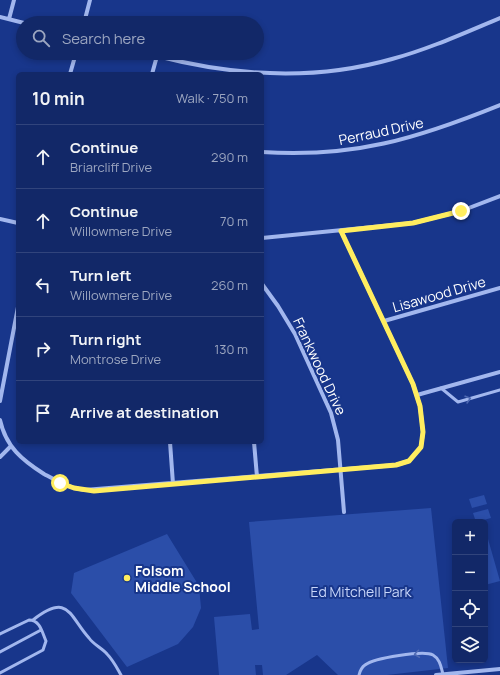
<!DOCTYPE html>
<html lang="en">
<head>
<meta charset="utf-8">
<style>
	:root { --surface:#122868; --page:#1b306e; --text:#f1f3f6; --muted:#9ca6c0; --line:#31447c }
	body { margin:0; font-family:Manrope,sans-serif; background:var(--page); color:var(--text) }
	.controls { position:absolute; right:12px; bottom:12px; display:grid; overflow:hidden; border-radius:6px; box-shadow:0 2px 6px #0003 }
	.controls button { width:36px; height:36px; display:grid; place-items:center; padding:0; border:0; border-bottom:1px solid var(--line); background:var(--surface); color:var(--text); font:20px sans-serif }
	.stop { position:absolute; width:12px; height:12px; margin:-9px; border:3px solid #ffed5f; border-radius:50%; background:#fff }
	.stop.end { background:#ffed5f; border-color:#fff; box-shadow:0 1px 4px #0008 }
	.list { margin:0; padding:0; list-style:none }
	h2 { display:flex; justify-content:space-between; align-items:center; height:52px; margin:0; padding:0 16px; font-size:17px }
	h2 small { font-size:13px; font-weight:400; color:var(--muted) }
	.list li { display:grid; grid-template-columns:26px 1fr auto; gap:12px; align-items:center; box-sizing:border-box; height:64px; padding:0 16px; border-top:1px solid var(--line) }
	.list b { display:block; font-size:15px; white-space:nowrap }
	.list p { margin:0; font-size:13px; white-space:nowrap; color:var(--muted) }
	.list em { font-size:13px; font-style:normal; color:var(--muted) }
	.icon { flex:none; width:22px; height:22px; fill:none; stroke:currentColor; stroke-width:2; stroke-linecap:round; stroke-linejoin:round }
	.map { position:relative; flex:none; width:500px; height:675px; overflow:hidden }
	.search { position:absolute; background:var(--surface); box-shadow:0 2px 6px #0003; left:16px; top:16px; width:248px; height:44px; display:flex; align-items:center; gap:10px; box-sizing:border-box; padding:0 14px; border-radius:22px; color:var(--muted); font-size:15px }
	.panel { position:absolute; background:var(--surface); box-shadow:0 2px 6px #0003; left:16px; top:72px; width:248px; height:372px; border-radius:6px }
	.map>svg:first-child { display:block }
	.green { fill:#2b4ea9 }
	.lines { fill:none; stroke-linecap:round; stroke-linejoin:round }
	.service { stroke:#a2b7ee; stroke-width:3 }
	.minor { stroke:#a2b7ee; stroke-width:4 }
	.oneway { stroke:#4f6ab3 }
	.route { stroke:#ffed5f; stroke-width:5 }
	.poi-dot { fill:#ffed5f; stroke:#18368b; stroke-width:1.5 }
	.labels { text-anchor:middle; dominant-baseline:central; stroke-width:4; stroke-linejoin:round; paint-order:stroke }
	.street-label { font-size:14px; fill:#fff; stroke:#18368b }
	.poi-label { font-size:14px; font-weight:bold; fill:#fff; stroke:#18368b; text-anchor:start }
	.park-label { font-size:14px; fill:#c8d6fa; stroke:#18368b }
</style>
</head>
<body>
<div class="map">
<svg width="500" height="675" viewBox="0 0 500 675">
	<rect width="100%" height="100%" fill="#18368b"/>
	<!-- green -->
	<path class="green" d="M484,495L487,504L472,508L469,499Z
		M431,508L448,668L387,675H338L317,655L286,675H263L262,665H255L256,675H219L214,617L250,614L252,630L259,629L249,522Z
		M488,509L491,518L476,522L473,513Z
		M167,534L199,586L201,608L193,627L178,644L127,667L71,593L74,573Z
		M488,539L500,581L485,585V540Z"/>
	<g class="lines">
		<!-- service -->
		<path class="service" d="M441,388L458,402L500,390
			M33,620C69,592 69,616 89,638C94,645 102,648 107,654C113,660 117,668 121,675
			M0,634L29,620C40,620 42,632 46,641L43,650L0,673
			M0,652L41,630
			M359,675C360,671 362,667 365,665C374,658 424,650 433,655C440,659 441,667 443,674"/>
		<!-- minor -->
		<path class="minor" d="M0,17L24,23
			M9,19L14,0
			M84,23L90,0
			M70,74L76,53
			M152,74L157,56C234,76 315,81 392,59C429,49 464,33 500,18
			M262,152C353,158 416,139 500,105
			M0,219L18,223
			M262,238L413,223L461,211L500,196
			M262,284L278,306L295,334L331,413L338,440L344,512
			M384,321L500,288
			M417,395L500,372
			M0,401L18,307
			M0,420C6,447 22,460 44,474C57,481 69,488 84,490L396,465L409,461L421,447L423,432L420,406L413,384L341,231
			M170,442L173,484
			M254,442L257,477
			M0,457L10,447
			M436,675L500,669"/>
	</g>
	<!-- one-way arrows -->
	<defs><path id="oneway-chevron" d="M-2-3.5L2.5 0L-2 3.5" fill="none" stroke-width="1.6" stroke-linecap="round" stroke-linejoin="round"/></defs>
	<g class="oneway">
		<use href="#oneway-chevron" transform="translate(468 399) rotate(-16)"/>
		<use href="#oneway-chevron" transform="translate(417 654) rotate(173)"/>
	</g>
	<g class="lines">
		<!-- route -->
		<path class="route" d="M60,483L74,488L94,491L396,465L409,461L421,447L423,432L420,406L413,384L341,231L413,223L461,211"/>
	</g>
	<!-- markers -->
	<circle class="poi-dot" cx="127" cy="578" r="4"/>
	<g class="labels">
		<!-- street labels -->
		<g class="street-label">
			<text transform="translate(381 131) rotate(-12)">Perraud Drive</text>
			<text transform="translate(439 294) rotate(-16)">Lisawood Drive</text>
			<text transform="translate(320 366) rotate(65)">Frankwood Drive</text>
		</g>
		<!-- poi labels -->
		<g class="poi-label">
			<text x="135" y="570">Folsom<tspan x="135" dy="16">Middle School</tspan></text>
		</g>
		<!-- park labels -->
		<g class="park-label">
			<text x="361" y="591">Ed Mitchell Park</text>
		</g>
	</g>
</svg>
<div class="controls">
<button>+</button>
<button>−</button>
<button><svg class="icon" aria-label="locate" viewBox="0 0 24 24"><circle cx="12" cy="12" r="6"/><path d="M12 2v4M12 18v4M2 12h4M18 12h4"/></svg></button>
<button><svg class="icon" aria-label="layers" viewBox="0 0 24 24"><path d="M12 4l9 5-9 5-9-5zM3 14l9 5 9-5"/></svg></button>
</div>
<div class="stop" style="left:60px;top:483px"></div>
<div class="stop end" style="left:461px;top:211px"></div>
<div class="search"><svg class="icon" aria-label="search" viewBox="0 0 24 24"><circle cx="10" cy="10" r="6"/><path d="M15 15l6 6"/></svg>Search here</div>
<section class="panel">
<h2>10 min<small>Walk · 750 m</small></h2>
<ul class="list">
<li><svg class="icon" aria-label="ahead" viewBox="0 0 24 24"><path d="M12 20V5M6 11l6-6 6 6"/></svg><div><b>Continue</b><p>Briarcliff Drive</p></div><em>290 m</em></li>
<li><svg class="icon" aria-label="ahead" viewBox="0 0 24 24"><path d="M12 20V5M6 11l6-6 6 6"/></svg><div><b>Continue</b><p>Willowmere Drive</p></div><em>70 m</em></li>
<li><svg class="icon" aria-label="left" viewBox="0 0 24 24"><path d="M17 20v-9H6M10 6l-5 5 5 5"/></svg><div><b>Turn left</b><p>Willowmere Drive</p></div><em>260 m</em></li>
<li><svg class="icon" aria-label="right" viewBox="0 0 24 24"><path d="M7 20v-9h11M14 6l5 5-5 5"/></svg><div><b>Turn right</b><p>Montrose Drive</p></div><em>130 m</em></li>
<li><svg class="icon" aria-label="arrive" viewBox="0 0 24 24"><path d="M6 21V4h12l-3 4 3 4H6"/></svg><div><b>Arrive at destination</b></div></li>
</ul>
</section>
</div>
</body>
</html>
